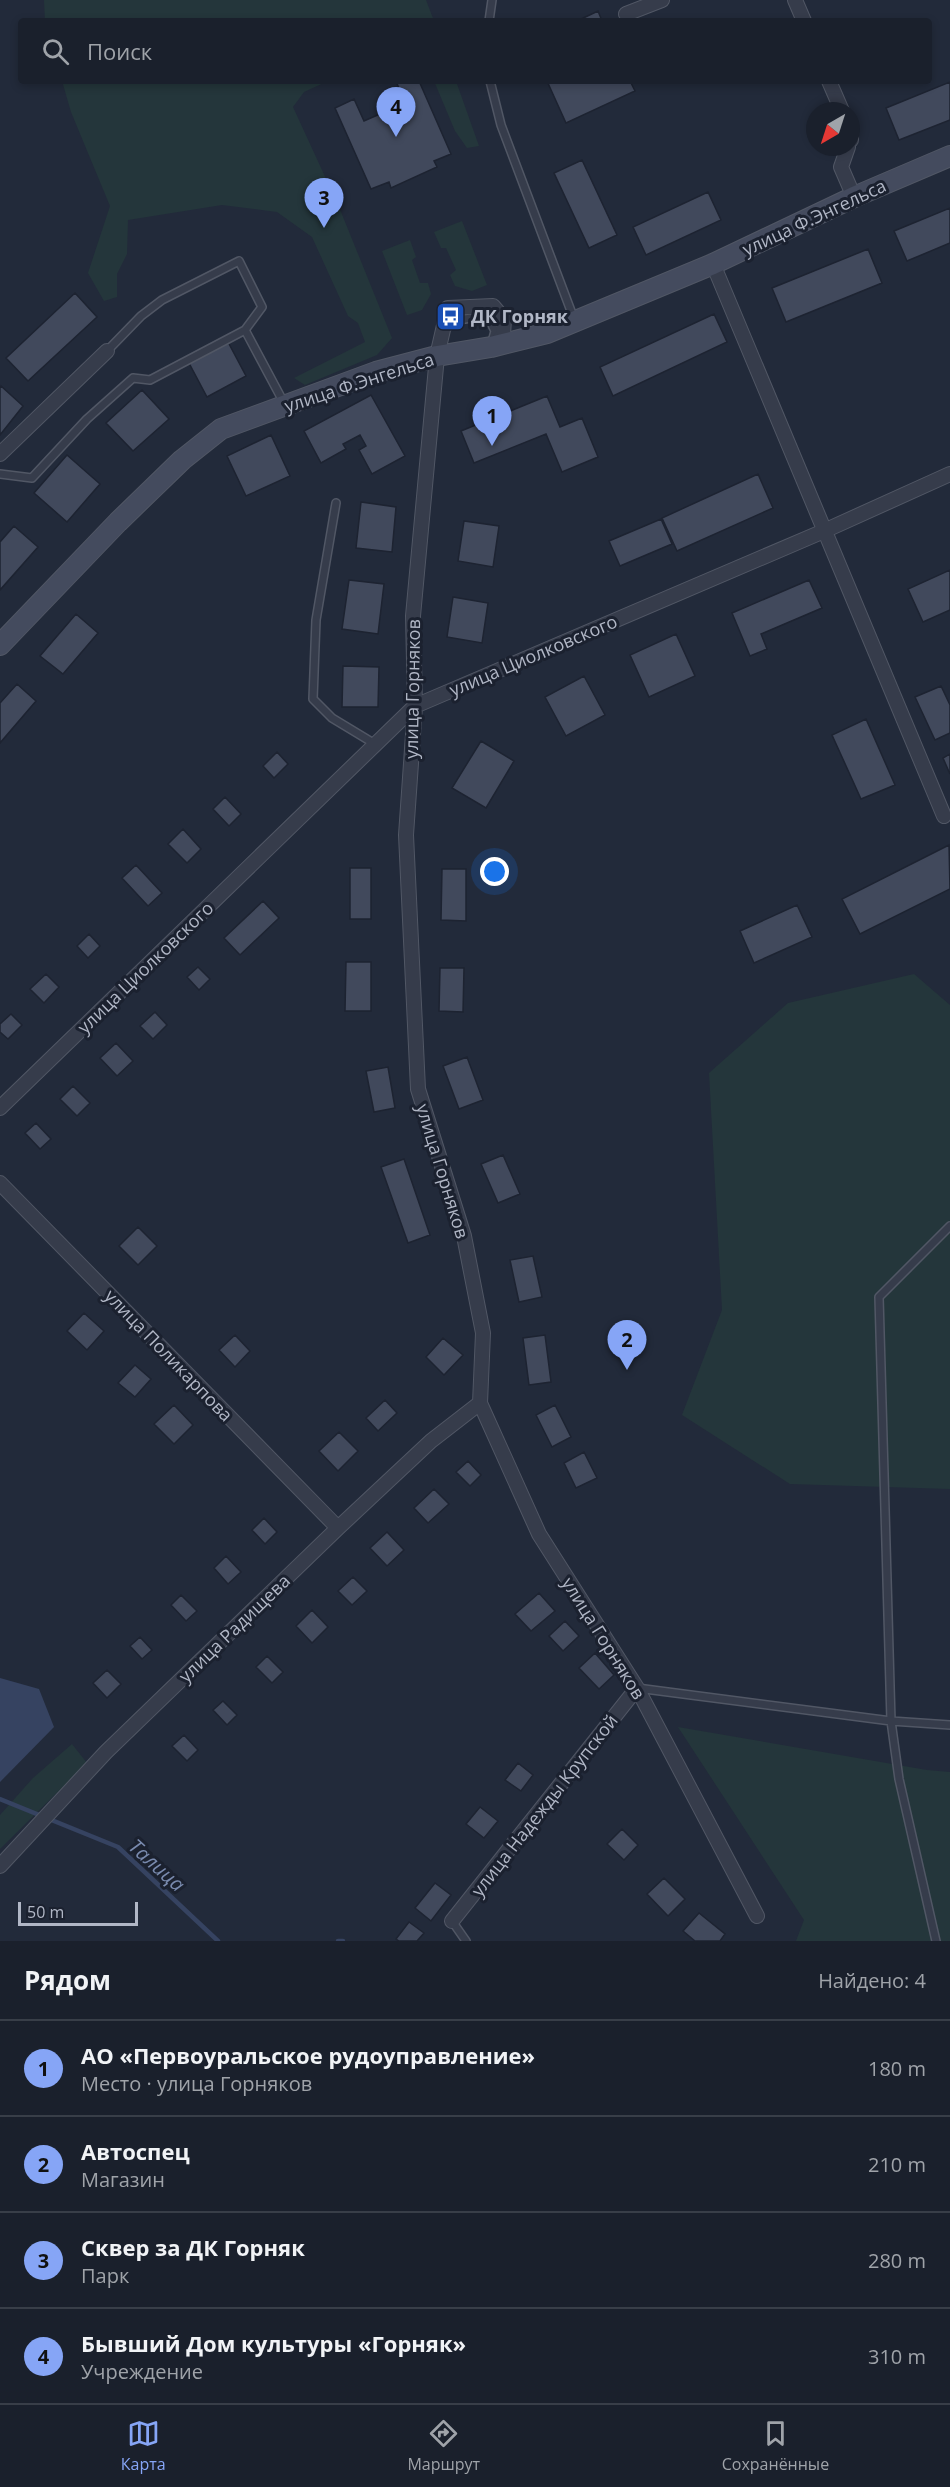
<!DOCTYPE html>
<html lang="ru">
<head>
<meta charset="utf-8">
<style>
	:root { --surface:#1a202c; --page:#272d38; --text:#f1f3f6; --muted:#9fa3a9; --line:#383e48; --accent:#86a5f6 }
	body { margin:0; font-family:"Open Sans",sans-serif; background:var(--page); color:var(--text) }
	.compass { position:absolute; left:806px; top:102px; width:54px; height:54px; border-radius:50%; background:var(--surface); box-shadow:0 3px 9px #0003; rotate:219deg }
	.scale { position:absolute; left:18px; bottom:15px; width:120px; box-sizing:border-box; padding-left:6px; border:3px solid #b1b7c6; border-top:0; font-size:16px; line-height:21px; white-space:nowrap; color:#b1b7c6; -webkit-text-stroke:4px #1b212f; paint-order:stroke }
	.you { position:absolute; left:495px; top:872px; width:21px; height:21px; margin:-15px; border:4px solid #fff; border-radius:50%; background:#1a73e8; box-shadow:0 0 0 9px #1a73e833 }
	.badge { display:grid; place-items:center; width:39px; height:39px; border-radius:50%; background:var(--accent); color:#111; font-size:20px; font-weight:700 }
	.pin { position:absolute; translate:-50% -50px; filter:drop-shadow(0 2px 3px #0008) }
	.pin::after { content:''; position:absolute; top:32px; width:21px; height:18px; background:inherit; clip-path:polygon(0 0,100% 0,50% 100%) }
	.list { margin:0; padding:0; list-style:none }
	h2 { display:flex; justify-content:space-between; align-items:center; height:78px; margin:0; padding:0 24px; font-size:26px }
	h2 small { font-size:20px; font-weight:400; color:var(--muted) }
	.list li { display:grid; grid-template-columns:39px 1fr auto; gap:18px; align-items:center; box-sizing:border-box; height:96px; padding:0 24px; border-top:2px solid var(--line) }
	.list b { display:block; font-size:22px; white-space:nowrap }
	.list p { margin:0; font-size:20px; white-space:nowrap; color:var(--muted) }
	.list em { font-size:20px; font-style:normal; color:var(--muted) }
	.icon { flex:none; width:33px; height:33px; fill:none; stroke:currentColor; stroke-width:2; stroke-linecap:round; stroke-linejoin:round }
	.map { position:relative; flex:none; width:950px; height:1941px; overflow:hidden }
	.search { position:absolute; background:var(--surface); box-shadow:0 3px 9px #0003; left:18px; right:18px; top:18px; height:66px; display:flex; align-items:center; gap:15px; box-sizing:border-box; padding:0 21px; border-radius:6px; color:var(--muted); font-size:22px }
	.sheet { height:462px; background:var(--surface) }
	nav { display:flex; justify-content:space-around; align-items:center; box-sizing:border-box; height:84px; border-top:2px solid var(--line); background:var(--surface); font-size:16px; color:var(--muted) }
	nav a { display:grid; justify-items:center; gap:3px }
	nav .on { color:var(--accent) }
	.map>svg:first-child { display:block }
	.green { fill:#24363b }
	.water { fill:#364361 }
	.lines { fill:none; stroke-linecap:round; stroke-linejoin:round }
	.stream { stroke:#364361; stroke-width:4.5 }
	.building { fill:#41495c; stroke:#1d2331; stroke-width:1.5 }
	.lane-casing { stroke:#515765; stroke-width:10 }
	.street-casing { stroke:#515765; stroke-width:16 }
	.secondary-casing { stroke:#515765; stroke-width:22 }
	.lane { stroke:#363c4b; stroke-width:7 }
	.street { stroke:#363c4b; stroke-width:14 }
	.secondary { stroke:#444b5e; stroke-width:20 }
	.labels { text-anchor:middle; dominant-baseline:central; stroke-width:6; stroke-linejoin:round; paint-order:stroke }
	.street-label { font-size:18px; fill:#b1b7c6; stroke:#1b212f }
	.poi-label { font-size:18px; font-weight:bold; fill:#b1b7c6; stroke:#1b212f; text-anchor:start }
	.water-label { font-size:20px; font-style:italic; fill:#798aae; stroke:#1b212f }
</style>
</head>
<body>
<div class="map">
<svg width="950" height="1941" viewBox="0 0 950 1941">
	<rect width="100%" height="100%" fill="#222a3a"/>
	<!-- green -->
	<path class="green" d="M44,0H426L434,21H45Z
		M62,81H328L304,92L293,107L339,207L392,338L377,355L305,385L294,378L365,342L358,323L348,316L312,237L277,212L222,205L128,220L127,254L117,274V297L104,301L88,273L110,206L71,112Z
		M434,81H456L479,146L467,148L455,131Z
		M462,221L487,285L472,291L455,286L450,275L456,270L446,248H441L434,232Z
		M410,240L416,257L412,260L420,283H428L431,294L422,310L407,315L382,251Z
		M914,974L950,1005V1489L790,1484L682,1415L722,1310L709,1073L788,1003Z
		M678,1727L927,1770L950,1772V1941H796L804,1920Z
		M72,1744L87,1763L0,1849V1815L33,1778Z"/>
	<!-- water -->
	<path class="water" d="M0,1678L39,1689L54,1727L0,1782Z"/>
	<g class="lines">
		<!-- stream -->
		<path class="stream" d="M0,1799L118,1847L218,1941
			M338,1941H343"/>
	</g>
	<!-- building -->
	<path class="building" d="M598,11L602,21H577Z
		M396,81H419L451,154L434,161L437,167L391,188L389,182L371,189L335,108L354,99L364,121L405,103Z
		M547,81H630L635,91L566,123Z
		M950,82V120L899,140L886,108Z
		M582,160L617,235L589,248L554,173Z
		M708,192L721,220L646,255L633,227Z
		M950,208V243L907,261L894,231Z
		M868,249L882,283L786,322L772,288Z
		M75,293L97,317L28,381L6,358Z
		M714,314L727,342L613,396L600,367Z
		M228,342L246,376L207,397L189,363Z
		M1,386L23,406L0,435V388Z
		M142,390L169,419L133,451L106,423Z
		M371,395L405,456L372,474L359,450L366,446L360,435L343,444L346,449L321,463L304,431Z
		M547,396L560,427L582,418L598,457L562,472L546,434L474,463L461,431Z
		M271,435L290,476L246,496L227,456Z
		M67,455L100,484L67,522L34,493Z
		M758,474L773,508L677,551L662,518Z
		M361,502L396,507L392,552L356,548Z
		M661,519L672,544L620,566L609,541Z
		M464,521L499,526L493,567L458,561Z
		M14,526L38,547L0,590V542Z
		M950,570V610L923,622L908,589Z
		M349,580L384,584L378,634L342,629Z
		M809,580L822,608L761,634L767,649L750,656L732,613Z
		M453,597L488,603L482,643L447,637Z
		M76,614L98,633L63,674L40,656Z
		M676,634L695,676L649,697L630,655Z
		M343,666L379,667L378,707H342Z
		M584,676L605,715L566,736L545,697Z
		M17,684L36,701L0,743V703Z
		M941,686L950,705V733L935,740L915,697Z
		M866,719L895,785L861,799L832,735Z
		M481,741L514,761L486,808L452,788Z
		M277,752L288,764L274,778L263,766Z
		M950,754V774L943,758Z
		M225,797L241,814L229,826L213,809Z
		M183,829L201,849L187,863L168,844Z
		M949,845L950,889L860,934L842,899Z
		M136,865L162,893L148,906L122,878Z
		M350,868H371V919H350Z
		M442,869H466V921L441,920Z
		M263,901L279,918L240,955L224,938Z
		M797,905L812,937L754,963L740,931Z
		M89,934L100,946L88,958L77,946Z
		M346,962H371V1011H345Z
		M198,967L210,979L199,990L187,977Z
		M440,968H464L463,1012L439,1011Z
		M46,974L59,987L44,1003L30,989Z
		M155,1012L167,1025L153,1039L140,1026Z
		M11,1014L22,1025L8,1039L0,1032V1024Z
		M116,1043L133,1061L117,1076L100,1058Z
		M467,1057L483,1100L459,1109L443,1066Z
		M388,1067L395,1108L374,1112L366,1071Z
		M73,1086L90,1103L77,1116L60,1099Z
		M36,1123L51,1139L40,1149L25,1133Z
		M503,1155L520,1194L498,1203L481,1164Z
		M404,1159L430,1235L408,1243L381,1167Z
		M138,1227L157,1246L138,1265L119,1246Z
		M533,1256L542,1297L519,1302L510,1260Z
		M84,1313L104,1331L87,1350L67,1331Z
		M235,1335L250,1351L235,1367L219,1350Z
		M545,1335L551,1382L529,1385L523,1338Z
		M443,1338L463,1355L444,1375L426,1357Z
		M135,1365L151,1379L135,1397L118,1383Z
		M385,1400L397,1413L378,1431L366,1418Z
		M174,1405L193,1425L174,1444L154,1424Z
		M555,1405L571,1437L552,1447L536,1415Z
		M339,1432L358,1451L338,1471L319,1451Z
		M584,1452L597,1478L576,1488L564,1463Z
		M468,1461L481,1475L470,1486L456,1472Z
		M434,1489L449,1504L428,1523L414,1508Z
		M264,1518L277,1532L265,1544L252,1530Z
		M387,1532L404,1550L387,1566L370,1548Z
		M226,1556L241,1572L228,1584L214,1568Z
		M353,1577L367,1591L352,1605L338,1591Z
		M539,1593L555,1611L531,1631L515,1614Z
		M181,1595L197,1611L186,1621L171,1605Z
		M312,1610L328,1627L312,1643L296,1626Z
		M565,1621L579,1636L563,1651L549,1636Z
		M140,1637L152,1650L142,1659L130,1646Z
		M595,1653L614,1675L599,1689L579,1668Z
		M267,1656L283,1672L272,1683L256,1667Z
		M107,1670L121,1684L107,1698L93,1683Z
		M223,1701L237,1715L227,1725L213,1710Z
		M184,1735L198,1750L187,1761L172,1746Z
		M518,1763L533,1775L521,1791L505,1780Z
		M480,1807L498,1821L484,1838L466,1824Z
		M622,1829L638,1845L624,1860L607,1844Z
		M664,1878L685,1899L668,1916L647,1894Z
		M435,1883L451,1895L431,1921L415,1908Z
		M699,1913L725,1934L720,1941H695L683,1931Z
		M409,1922L424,1933L417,1941H399L396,1939Z"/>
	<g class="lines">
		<defs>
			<path id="lane" d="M489,21L492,0
				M490,81L501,125L574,319
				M448,327L450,323C463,318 475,317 489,319L495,331L492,342
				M107,351L141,316L162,300L239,261L262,307L245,330L284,403
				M0,474L32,478L87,419L133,378L150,380L245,330
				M336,503L316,620L313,699L332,718L375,744
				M637,1688L891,1721L950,1725
				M452,1921L466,1941
				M936,1941L899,1779L891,1721L879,1297L950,1226"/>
			<path id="street" d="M795,0L804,21
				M626,14L662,0
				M829,81L842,111
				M851,131V140
				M848,147L841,167L854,197
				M713,264L944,816
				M493,346L503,335L504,319L493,306L448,308L437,356L413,616L415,706L406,835L418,1089L464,1236L483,1333L480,1403L539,1534L637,1688L757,1916
				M0,454L107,351
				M0,1108L415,706L824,531L950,474
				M0,1183L338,1528
				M0,1866L106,1752L338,1528L431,1441L480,1403
				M452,1921L637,1688"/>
			<path id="secondary" d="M0,645L118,522L182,460L221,429L376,372L437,356L491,347L547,333L713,264L854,197L950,156"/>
		</defs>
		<!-- lane casing -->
		<use href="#lane" class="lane-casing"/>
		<!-- street casing -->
		<use href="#street" class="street-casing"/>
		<!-- secondary casing -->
		<use href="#secondary" class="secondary-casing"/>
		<!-- lane -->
		<use href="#lane" class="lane"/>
		<!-- street -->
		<use href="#street" class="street"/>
		<!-- secondary -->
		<use href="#secondary" class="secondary"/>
	</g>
	<!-- icons -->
	<defs>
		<symbol id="bus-square" viewBox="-11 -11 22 22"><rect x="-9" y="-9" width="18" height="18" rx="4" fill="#1a4fb4" stroke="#1b212f"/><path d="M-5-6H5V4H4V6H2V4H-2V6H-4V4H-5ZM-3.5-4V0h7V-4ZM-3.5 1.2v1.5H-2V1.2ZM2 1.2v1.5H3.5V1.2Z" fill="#fff"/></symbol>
	</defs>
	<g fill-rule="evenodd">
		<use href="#bus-square" x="434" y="300" width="33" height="33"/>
	</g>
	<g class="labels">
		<!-- street labels -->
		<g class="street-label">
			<text transform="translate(814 217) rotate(-25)">улица Ф.Энгельса</text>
			<text transform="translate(359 382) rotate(-18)">улица Ф.Энгельса</text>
			<text transform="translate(533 655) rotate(-23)">улица Циолковского</text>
			<text transform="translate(412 689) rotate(-89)">улица Горняков</text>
			<text transform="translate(145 967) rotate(-44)">улица Циолковского</text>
			<text transform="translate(443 1171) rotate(73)">улица Горняков</text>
			<text transform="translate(169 1355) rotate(46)">улица Поликарпова</text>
			<text transform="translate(234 1628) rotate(-44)">улица Радищева</text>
			<text transform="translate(604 1638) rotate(58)">улица Горняков</text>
			<text transform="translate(544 1805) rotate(-52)">улица Надежды Крупской</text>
		</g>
		<!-- poi labels -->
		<g class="poi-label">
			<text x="471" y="316">ДК Горняк</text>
		</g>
		<!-- water labels -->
		<g class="water-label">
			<text transform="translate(157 1865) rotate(42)">Талица</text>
		</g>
	</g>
</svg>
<svg class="compass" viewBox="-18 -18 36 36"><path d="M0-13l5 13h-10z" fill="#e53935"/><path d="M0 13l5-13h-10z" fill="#9fa3a9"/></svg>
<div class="scale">50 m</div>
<div class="you"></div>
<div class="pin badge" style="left:492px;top:446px">1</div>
<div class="pin badge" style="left:627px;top:1370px">2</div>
<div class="pin badge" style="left:324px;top:228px">3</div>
<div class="pin badge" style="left:396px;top:137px">4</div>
<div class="search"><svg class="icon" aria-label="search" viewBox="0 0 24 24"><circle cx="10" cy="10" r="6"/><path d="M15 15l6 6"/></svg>Поиск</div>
</div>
<section class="sheet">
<h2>Рядом<small>Найдено: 4</small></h2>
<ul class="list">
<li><span class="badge">1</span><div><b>АО «Первоуральское рудоуправление»</b><p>Место · улица Горняков</p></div><em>180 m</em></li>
<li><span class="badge">2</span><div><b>Автоспец</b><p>Магазин</p></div><em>210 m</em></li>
<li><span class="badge">3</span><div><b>Сквер за ДК Горняк</b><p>Парк</p></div><em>280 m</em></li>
<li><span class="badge">4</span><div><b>Бывший Дом культуры «Горняк»</b><p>Учреждение</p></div><em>310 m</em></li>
</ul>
</section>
<nav>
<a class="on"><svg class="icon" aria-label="map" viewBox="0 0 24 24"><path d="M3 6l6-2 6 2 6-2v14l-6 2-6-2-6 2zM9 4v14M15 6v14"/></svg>Карта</a>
<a><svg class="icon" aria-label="directions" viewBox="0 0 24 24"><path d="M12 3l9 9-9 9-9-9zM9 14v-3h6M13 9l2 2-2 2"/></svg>Маршрут</a>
<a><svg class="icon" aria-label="saved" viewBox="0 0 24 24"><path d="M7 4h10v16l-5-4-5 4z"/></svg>Сохранённые</a>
</nav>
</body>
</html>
